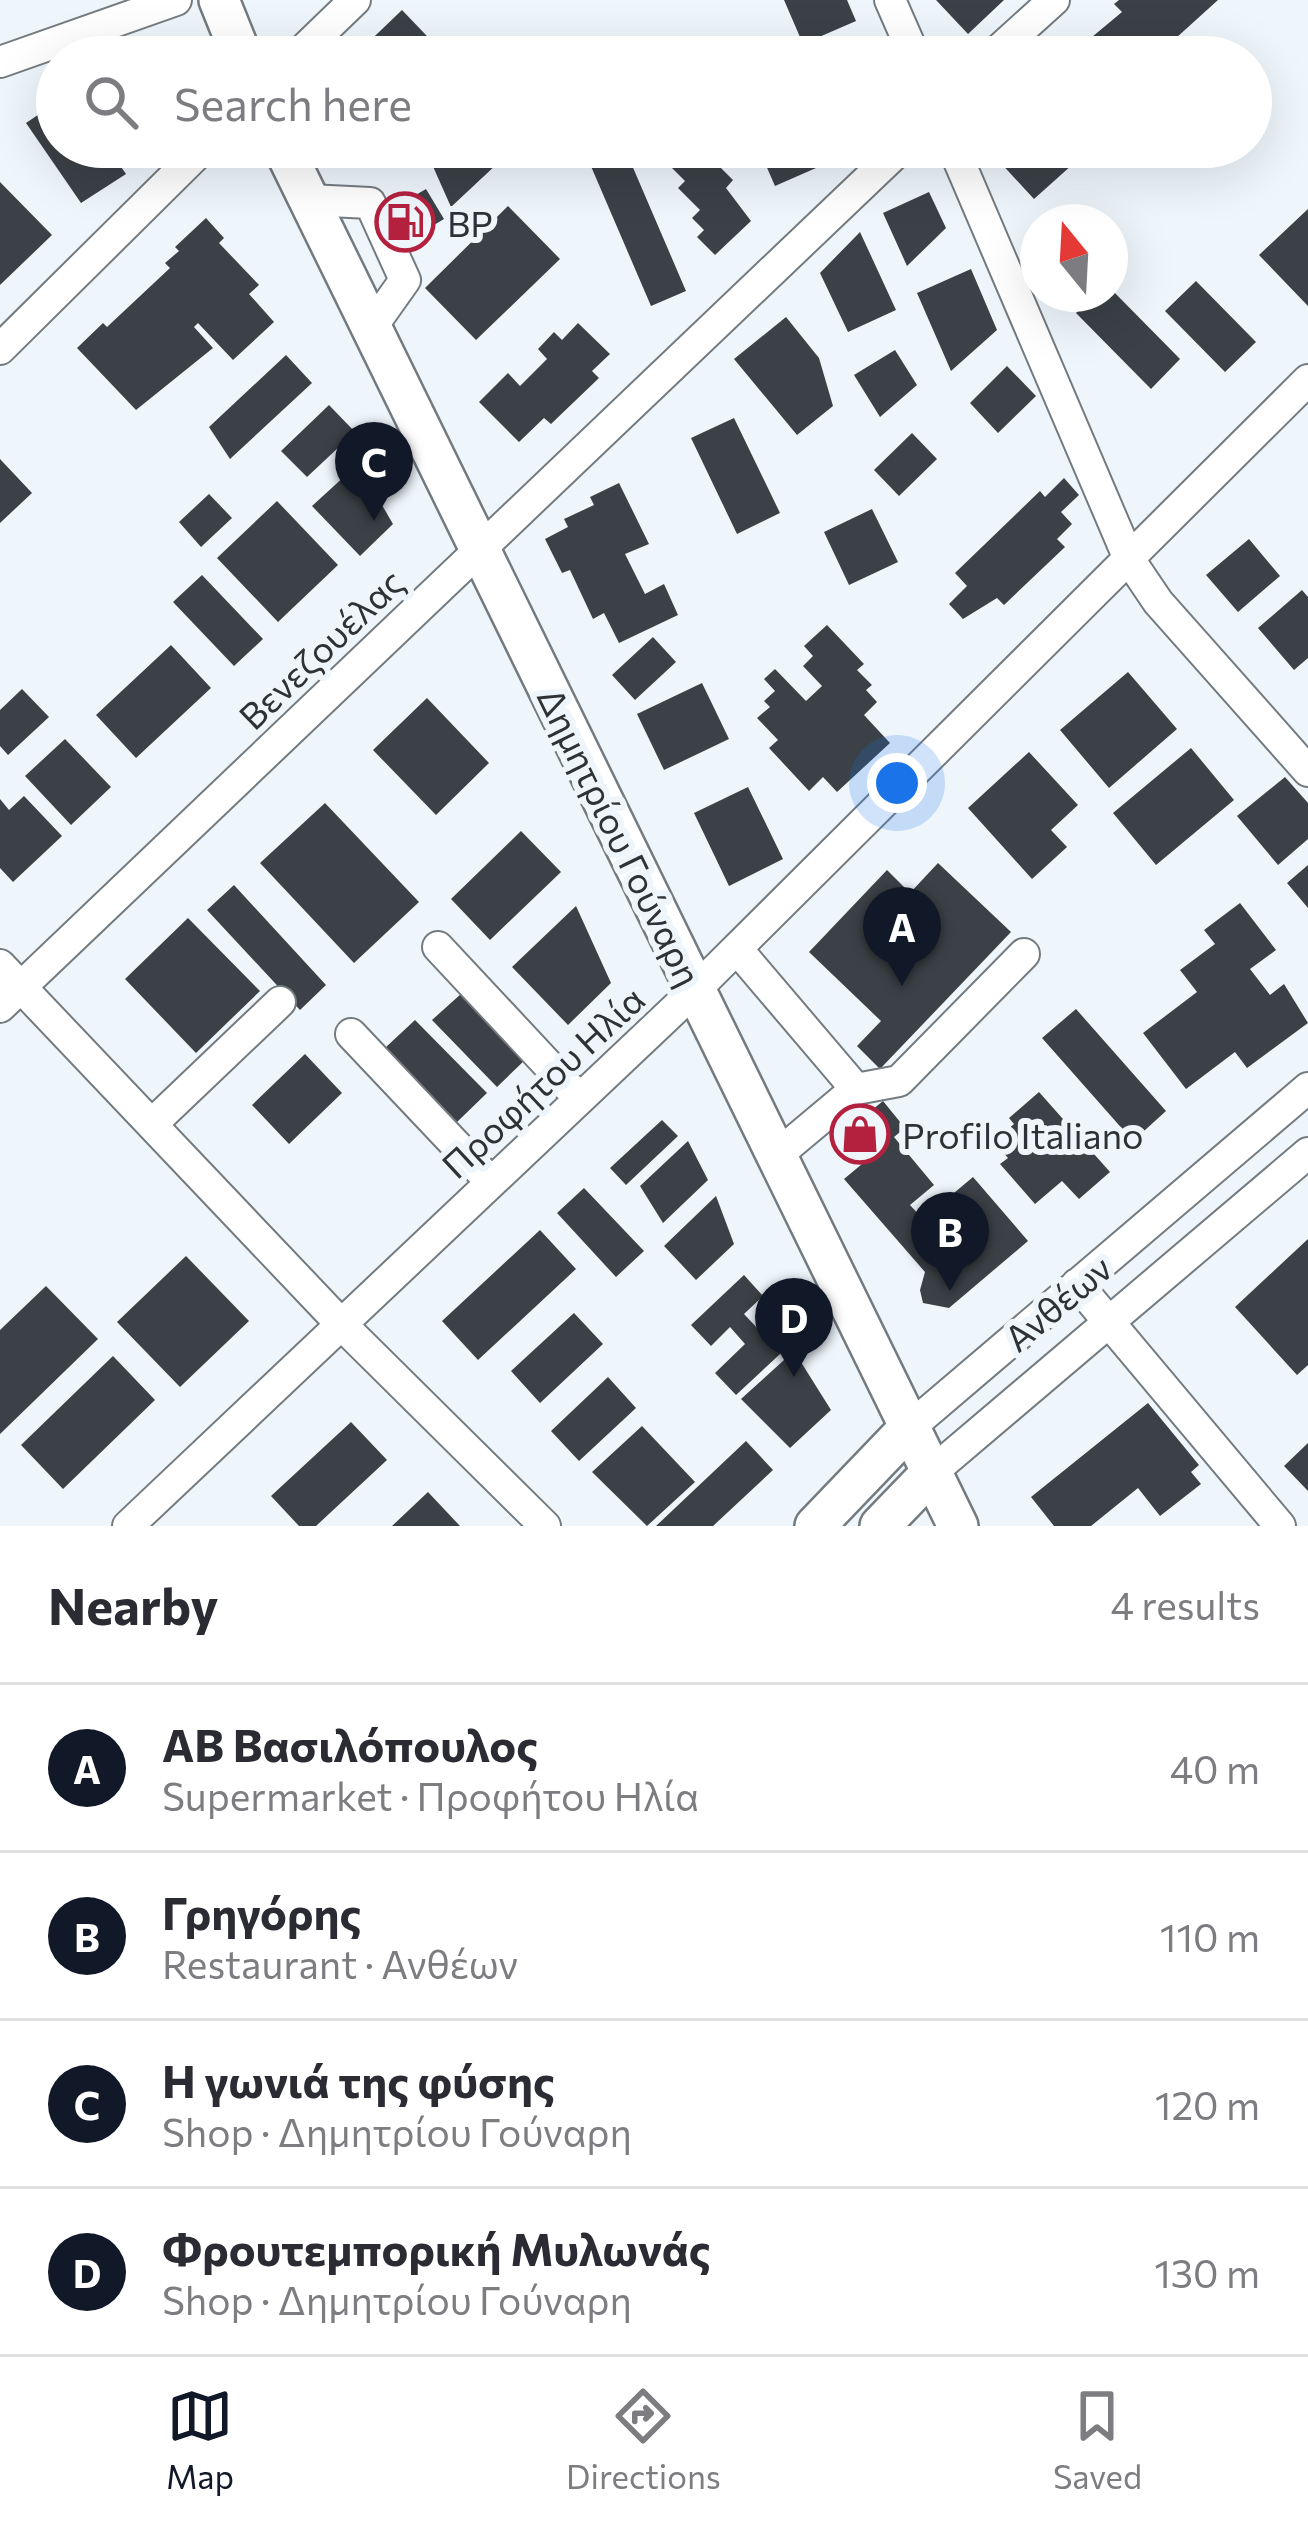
<!DOCTYPE html>
<html lang="en">
<head>
<meta charset="utf-8">
<style>
	:root { --surface:#fff; --page:#f7f7f7; --text:#2b2b33; --muted:#7c7c81; --line:#e1e1e2; --accent:#111827 }
	body { margin:0; font-family:Commissioner,sans-serif; background:var(--page); color:var(--text) }
	.compass { position:absolute; left:1020px; top:204px; width:108px; height:108px; border-radius:50%; background:var(--surface); box-shadow:0 12px 48px #0002; rotate:342deg }
	.you { position:absolute; left:897px; top:783px; width:42px; height:42px; margin:-30px; border:9px solid #fff; border-radius:50%; background:#1a73e8; box-shadow:0 0 0 18px #1a73e833 }
	.badge { display:grid; place-items:center; width:78px; height:78px; border-radius:50%; background:var(--accent); color:#fff; font-size:39px; font-weight:700 }
	.pin { position:absolute; translate:-50% -99px; filter:drop-shadow(0 3px 6px #0008) }
	.pin::after { content:''; position:absolute; top:63px; width:42px; height:36px; background:inherit; clip-path:polygon(0 0,100% 0,50% 100%) }
	.list { margin:0; padding:0; list-style:none }
	h2 { display:flex; justify-content:space-between; align-items:center; height:156px; margin:0; padding:0 48px; font-size:51px }
	h2 small { font-size:39px; font-weight:400; color:var(--muted) }
	.list li { display:grid; grid-template-columns:78px 1fr auto; gap:36px; align-items:center; box-sizing:border-box; height:168px; padding:0 48px; border-top:3px solid var(--line) }
	.list b { display:block; font-size:45px; white-space:nowrap }
	.list p { margin:0; font-size:39px; white-space:nowrap; color:var(--muted) }
	.list em { font-size:39px; font-style:normal; color:var(--muted) }
	.icon { flex:none; width:66px; height:66px; fill:none; stroke:currentColor; stroke-width:2; stroke-linecap:round; stroke-linejoin:round }
	.map { position:relative; flex:none; width:1308px; height:1526px; overflow:hidden }
	.search { position:absolute; background:var(--surface); box-shadow:0 12px 48px #0002; left:36px; right:36px; top:36px; height:132px; display:flex; align-items:center; gap:30px; box-sizing:border-box; padding:0 42px; border-radius:66px; color:var(--muted); font-size:45px }
	.sheet { height:828px; background:var(--surface) }
	nav { display:flex; justify-content:space-around; align-items:center; box-sizing:border-box; height:168px; border-top:3px solid var(--line); background:var(--surface); font-size:33px; color:var(--muted) }
	nav a { display:grid; justify-items:center; gap:6px }
	nav .on { color:var(--accent) }
	.map>svg:first-child { display:block }
	.building { fill:#3b4146 }
	.lines { fill:none; stroke-linecap:round; stroke-linejoin:round }
	.minor-casing { stroke:#747b80; stroke-width:34 }
	.major-casing { stroke:#747b80; stroke-width:44 }
	.minor { stroke:#fff; stroke-width:30 }
	.major { stroke:#fff; stroke-width:39 }
	.labels { text-anchor:middle; dominant-baseline:central; stroke-width:12; stroke-linejoin:round; paint-order:stroke }
	.poi-label { font-size:36px; fill:#2f3234; stroke:#eef6fc; text-anchor:start }
	.street-label { font-size:36px; fill:#2f3234; stroke:#eef6fc }
</style>
</head>
<body>
<div class="map">
<svg width="1308" height="1526" viewBox="0 0 1308 1526">
	<rect width="100%" height="100%" fill="#eef6fc"/>
	<!-- building -->
	<path class="building" d="M784,0H847L856,21L803,44Z
		M936,0H1004L968,34Z
		M1119,0H1218L1155,57H1068L1122,12L1114,4Z
		M402,10L447,57H353Z
		M57,102V147H131L115,158L126,174L81,203L26,123Z
		M447,147H511L512,150L451,207L431,162Z
		M657,147H716L727,159L719,166L733,180L726,188L751,221L715,255L697,237L704,230L692,218L700,210L678,188L685,181L654,150Z
		M758,147H807L816,168L775,186Z
		M986,147H1092L1034,199Z
		M625,149L686,291L651,306L590,164Z
		M0,182L52,235L0,285Z
		M426,189L444,219L384,255L366,224Z
		M929,192L946,228L907,266L883,213Z
		M508,206L560,259L476,340L425,288Z
		M1308,209V306L1259,255Z
		M206,218L224,238L219,243L259,285L249,294L274,322L233,360L198,323L194,327L213,348L136,410L77,348L103,323L107,327L170,268L165,263L179,251L175,247Z
		M860,232L896,310L848,332L820,273Z
		M971,269L997,330L951,371L917,293Z
		M1196,281L1256,342L1225,372L1165,311Z
		M1110,288L1180,359L1151,389L1076,313L1095,294H1110Z
		M786,317L819,358L833,406L797,435L734,359Z
		M578,323L610,354L592,371L599,378L551,424L544,418L519,442L479,402L508,373L520,386L547,359L538,349L554,332L562,340Z
		M895,350L917,385L880,417L854,375Z
		M286,355L312,383L230,459L209,427Z
		M1007,366L1036,396L998,433L970,403Z
		M329,405L355,432L307,477L281,451Z
		M734,418L780,513L737,534L691,438Z
		M912,433L937,459L899,496L874,470Z
		M0,459L32,493L0,523Z
		M358,464L393,524L360,556L312,506Z
		M1064,478L1079,495L1061,512L1072,524L1057,539L1065,547L1004,605L997,598L963,619L949,604L967,586L955,573L1040,491L1045,497Z
		M619,483L649,544L625,554L645,594L664,584L678,615L619,643L604,613L593,619L570,570L562,573L545,539L568,527L564,519L594,505L590,497Z
		M209,494L232,518L201,547L179,522Z
		M277,501L338,565L278,622L217,558Z
		M872,509L898,562L849,585L824,532Z
		M1249,539L1280,576L1238,612L1206,575Z
		M202,575L263,639L234,666L173,602Z
		M1302,590L1308,597V658L1294,670L1258,628Z
		M827,625L864,664L857,670L872,685L866,690L877,702L864,715L890,743L837,792L823,777L809,791L769,748L778,740L757,718L770,707L764,701L775,691L764,679L775,669L806,701L822,686L803,666L813,656L804,646Z
		M653,637L676,662L635,700L612,675Z
		M171,645L211,688L136,758L96,715Z
		M1128,672L1177,729L1109,788L1060,730Z
		M702,683L729,739L664,770L637,714Z
		M22,689L49,717L8,755L0,746V710Z
		M427,698L489,763L436,815L373,750Z
		M65,739L111,787L71,825L25,776Z
		M1191,748L1234,800L1156,865L1113,813Z
		M1029,752L1078,805L1051,830L1067,847L1032,879L968,808Z
		M1285,777L1308,803V839L1278,865L1237,816Z
		M748,787L783,859L729,886L694,813Z
		M24,796L62,836L13,882L0,868V799L9,810Z
		M325,803L419,902L354,963L260,863Z
		M521,831L561,872L490,940L451,899Z
		M938,863L1011,932L880,1069L857,1046L881,1021L809,952L887,870L910,893Z
		M1308,865V908L1287,883Z
		M234,885L326,985L300,1010L207,910Z
		M1240,903L1276,950L1250,969L1270,995L1284,984L1308,1023L1247,1068L1235,1052L1186,1089L1143,1033L1197,992L1180,970L1215,944L1204,930Z
		M576,906L611,983L568,1025L512,967Z
		M188,918L260,991L196,1053L125,979Z
		M462,993L527,1058L497,1087L432,1020Z
		M1076,1009L1166,1111L1133,1141L1042,1038Z
		M415,1020L487,1093L457,1122L385,1048Z
		M305,1054L342,1093L289,1144L252,1105Z
		M1039,1092L1110,1172L1079,1199L1062,1181L1035,1204L1000,1164L1008,1158L994,1142L1014,1124L1009,1118Z
		M883,1101L905,1128L894,1137L934,1185L910,1205L950,1249L975,1230L948,1198L973,1177L1028,1241L949,1308L923,1303L920,1290L925,1272L844,1179L862,1164L839,1137Z
		M662,1120L678,1136L626,1185L610,1168Z
		M688,1141L708,1180L663,1223L640,1186Z
		M584,1188L644,1251L616,1277L557,1213Z
		M716,1196L734,1244L696,1280L664,1246Z
		M540,1230L576,1269L478,1360L442,1321Z
		M1308,1239V1365L1297,1375L1235,1307Z
		M186,1256L249,1321L180,1387L117,1322Z
		M744,1275L763,1296L744,1314L760,1331L772,1320L793,1342L736,1395L715,1373L745,1344L730,1327L711,1346L691,1325Z
		M46,1286L98,1339L0,1434V1330Z
		M574,1313L603,1344L540,1403L511,1371Z
		M794,1351L831,1410L790,1448L741,1399Z
		M113,1356L155,1400L63,1489L21,1445Z
		M608,1377L636,1408L579,1461L551,1431Z
		M1148,1403L1199,1465L1191,1472L1201,1484L1160,1516L1138,1488L1091,1526H1054L1031,1497Z
		M351,1422L387,1460L316,1526H299L271,1496Z
		M642,1426L695,1482L647,1526L592,1472Z
		M746,1441L773,1470L713,1526H656Z
		M1308,1443V1491L1284,1466Z
		M428,1492L460,1526H392Z"/>
	<g class="lines">
		<defs>
			<path id="minor" d="M890,0L915,57
				M296,57L355,0
				M991,57L1054,0
				M0,62L176,0
				M953,147L1129,559L1158,602L1308,771
				M309,200L370,203L405,280L371,328
				M0,349L204,147
				M438,947L579,1098
				M737,949L856,1089
				M0,965L341,1324L545,1526
				M0,1007L902,147
				M351,1034L491,1182
				M152,1124L280,1002
				M776,1156L856,1089L899,1081L1024,954
				M1077,1284L1280,1526
				M909,1428L1308,1088
				M931,1473L1308,1153
				M128,1526L695,990L1308,380"/>
			<path id="major" d="M219,0L242,57
				M283,147L958,1526
				M815,1526L909,1428
				M880,1526L931,1473"/>
		</defs>
		<!-- minor casing -->
		<use href="#minor" class="minor-casing"/>
		<!-- major casing -->
		<use href="#major" class="major-casing"/>
		<!-- minor -->
		<use href="#minor" class="minor"/>
		<!-- major -->
		<use href="#major" class="major"/>
	</g>
	<!-- icons -->
	<defs>
		<symbol id="fuel-ring" viewBox="-11 -11 22 22"><circle r="9.5" fill="#eef6fc" stroke="#b4213f" stroke-width="1.5"/><path d="M-5.5-6h7V0h2V4h1.3V-2.5L3-4.5l.8-.8L6-3V5H2.5V1h-1V6h-7ZM-4.2-4.7v3.2H.2V-4.7Z" fill="#b4213f"/></symbol>
		<symbol id="shop-ring" viewBox="-11 -11 22 22"><circle r="9.5" fill="#eef6fc" stroke="#b4213f" stroke-width="1.5"/><path d="M-5-2.5h2.3a2.7 3.5 0 0 1 5.4 0H5L5.5 6h-11ZM-1.5-2.5h3a1.5 2.3 0 0 0-3 0Z" fill="#b4213f"/></symbol>
	</defs>
	<g fill-rule="evenodd">
		<use href="#fuel-ring" x="372" y="189" width="66" height="66"/>
		<use href="#shop-ring" x="827" y="1101" width="66" height="66"/>
	</g>
	<g class="labels">
		<!-- poi labels -->
		<g class="poi-label">
			<text x="447" y="222">BP</text>
			<text x="902" y="1134">Profilo Italiano</text>
		</g>
		<!-- street labels -->
		<g class="street-label">
			<text transform="translate(320 648) rotate(-44)">Βενεζουέλας</text>
			<text transform="translate(621 836) rotate(64)">Δημητρίου Γούναρη</text>
			<text transform="translate(542 1081) rotate(-43)">Προφήτου Ηλία</text>
			<text transform="translate(1057 1302) rotate(-40)">Ανθέων</text>
		</g>
	</g>
</svg>
<svg class="compass" viewBox="-18 -18 36 36"><path d="M0-13l5 13h-10z" fill="#e53935"/><path d="M0 13l5-13h-10z" fill="#7c7c81"/></svg>
<div class="you"></div>
<div class="pin badge" style="left:902px;top:986px">A</div>
<div class="pin badge" style="left:950px;top:1291px">B</div>
<div class="pin badge" style="left:374px;top:521px">C</div>
<div class="pin badge" style="left:794px;top:1377px">D</div>
<div class="search"><svg class="icon" aria-label="search" viewBox="0 0 24 24"><circle cx="10" cy="10" r="6"/><path d="M15 15l6 6"/></svg>Search here</div>
</div>
<section class="sheet">
<h2>Nearby<small>4 results</small></h2>
<ul class="list">
<li><span class="badge">A</span><div><b>ΑΒ Βασιλόπουλος</b><p>Supermarket · Προφήτου Ηλία</p></div><em>40 m</em></li>
<li><span class="badge">B</span><div><b>Γρηγόρης</b><p>Restaurant · Ανθέων</p></div><em>110 m</em></li>
<li><span class="badge">C</span><div><b>Η γωνιά της φύσης</b><p>Shop · Δημητρίου Γούναρη</p></div><em>120 m</em></li>
<li><span class="badge">D</span><div><b>Φρουτεμπορική Μυλωνάς</b><p>Shop · Δημητρίου Γούναρη</p></div><em>130 m</em></li>
</ul>
</section>
<nav>
<a class="on"><svg class="icon" aria-label="map" viewBox="0 0 24 24"><path d="M3 6l6-2 6 2 6-2v14l-6 2-6-2-6 2zM9 4v14M15 6v14"/></svg>Map</a>
<a><svg class="icon" aria-label="directions" viewBox="0 0 24 24"><path d="M12 3l9 9-9 9-9-9zM9 14v-3h6M13 9l2 2-2 2"/></svg>Directions</a>
<a><svg class="icon" aria-label="saved" viewBox="0 0 24 24"><path d="M7 4h10v16l-5-4-5 4z"/></svg>Saved</a>
</nav>
</body>
</html>
